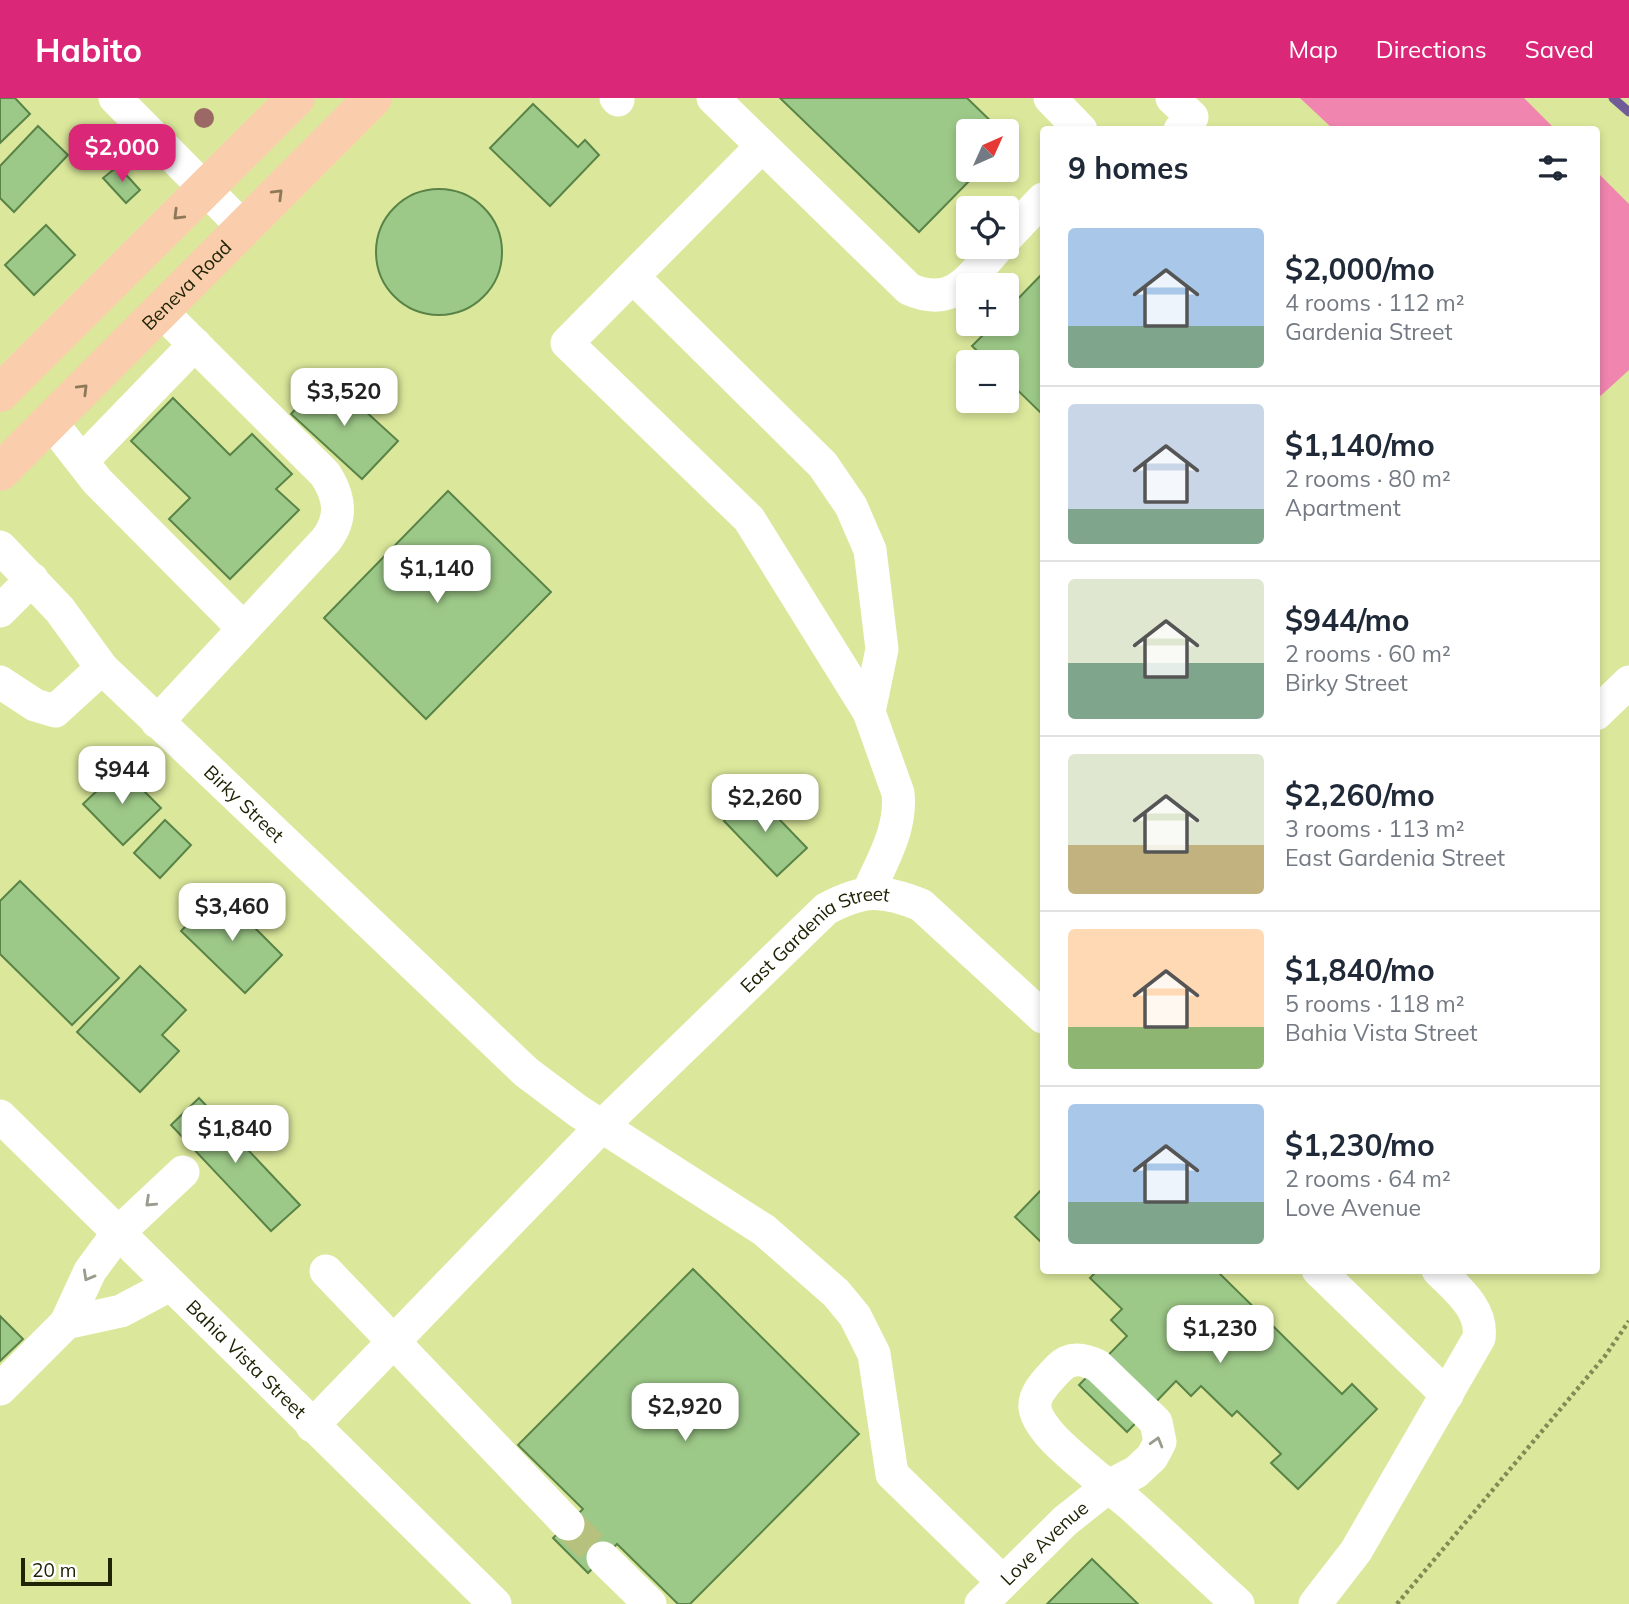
<!DOCTYPE html>
<html lang="en">
<head>
<meta charset="utf-8">
<style>
  :root { --surface:#fff; --page:#f6f6f7; --text:#1f2937; --muted:#747a83; --line:#e0e1e3; --accent:#db2777 }
  body { margin:0; font-family:Mulish,sans-serif; background:var(--page); color:var(--text); height:100vh; display:flex; flex-direction:column; font-size:26px; white-space:nowrap }
  * { box-sizing:border-box; margin:0 }
  p { font-size:23px; color:var(--muted) }
  .icon { flex:none; width:38px; height:38px; fill:none; stroke:currentColor; stroke-width:2; stroke-linecap:round; stroke-linejoin:round }
  .map { position:relative; flex:1; overflow:hidden }
  .sheet { position:absolute; left:1040px; top:28px; width:560px; height:1148px; display:flex; flex-direction:column; background:var(--surface); border-radius:7px; box-shadow:0 4px 10px #0003 }
  .sheet>* { flex:none }
  .needle { width:46px; rotate:45deg }
  .buttons { position:absolute; left:956px; top:21px; display:grid; gap:14px }
  .buttons a { display:grid; place-items:center; width:63px; height:63px; border-radius:7px; background:var(--surface); box-shadow:0 4px 10px #0003; font-size:35px }
  .scale { position:absolute; left:21px; bottom:18px; width:91px; box-sizing:border-box; padding-left:7px; border:4px solid #202405; border-top:0; font-size:19px; line-height:24px; white-space:nowrap; color:#202405; -webkit-text-stroke:5px #fff; paint-order:stroke }
  .price { position:absolute; translate:-50% -60px; padding:0 16px; border-radius:14px; background:#fff; color:#222; font-size:23px; line-height:46px; filter:drop-shadow(0 2px 4px #0008) }
  .price::after { content:''; position:absolute; left:50%; top:42px; width:21px; height:16px; margin-left:-10px; background:inherit; clip-path:polygon(0 0,100% 0,50% 100%) }
  .price.active { background:var(--accent); color:#fff }
  ul { padding:0; list-style:none }
  li { display:flex; align-items:center; gap:21px; height:175px; padding:0 28px }
  li+li { border-top:2px solid var(--line) }
  li span { display:grid; place-items:center; flex:none; width:196px; height:140px; border-radius:7px; color:#555 }
  li>.icon { margin-inline-start:auto }
  span .icon { width:84px; height:84px; fill:#fffc; stroke-width:1 }
  li b { font-size:30px }
  h2 { display:flex; justify-content:space-between; align-items:center; height:84px; padding:0 28px; font-size:30px }
  header { display:flex; align-items:center; gap:42px; box-sizing:border-box; height:98px; padding:0 35px; background:var(--accent); color:#fff }
  header strong { font-size:33px }
  nav { display:flex; gap:38px; margin-inline-start:auto; font-size:24px }
  .map>svg:first-child { display:block }
</style>
</head>
<body>
<header>
<strong>Habito</strong>
<nav><a>Map</a><a>Directions</a><a>Saved</a></nav>
</header>
<div class="map">
<svg width="1629" height="1506" viewBox="0 0 1629 1506">
  <rect width="100%" height="100%" fill="#dbe89b"/>
  <g fill="#f085af">
    <path d="M1300 0H1524L1555 31H1333Z"/>
    <path d="M1596 73 1629 106V272L1596 302Z"/>
  </g>
  <g fill="none" stroke-linecap="round" stroke-linejoin="round">
    <path stroke="#705d97" stroke-width="9" d="M1613 0 1629 14"/>
  </g>
  <g fill="#9dc988" stroke="#5a8447" stroke-width="2">
    <path d="M0 0H15L30 16 0 45Z"/>
    <path d="M780 0H967L1001 33H968V72H980L919 134Z"/>
    <path d="M533 6 578 49 585 42 599 57 550 108 490 50Z"/>
    <path d="M38 28 68 57 14 114 0 100V68Z"/>
    <path d="M118 68 140 92 126 105 103 80Z"/>
    <circle cx="439" cy="154" r="63"/>
    <path d="M46 127 75 157 34 197 5 167Z"/>
    <path d="M1043 175V317L1006 281V264H989L972 248 994 226H1006V213Z"/>
    <path d="M327 278 398 343 362 381 291 316Z"/>
    <path d="M173 300 230 357 252 336 292 376 276 391 299 412 230 481 169 421 190 400 131 343Z"/>
    <path d="M448 393 551 494 426 621 324 520Z"/>
    <path d="M121 670 161 710 123 747 83 706Z"/>
    <path d="M753 694 807 750 777 778 724 723Z"/>
    <path d="M165 722 191 747 160 780 134 755Z"/>
    <path d="M20 783 119 880 72 927 0 856V803Z"/>
    <path d="M219 794 282 857 245 895 181 833Z"/>
    <path d="M140 868 186 912 162 937 179 953 140 994 77 934Z"/>
    <path d="M199 1000 300 1107 271 1133 171 1027Z"/>
    <path d="M1043 1090V1145H1042L1015 1119Z"/>
    <path d="M693 1171 859 1336 690 1506H678L617 1446 588 1475 553 1440 583 1411 518 1347Z"/>
    <path d="M1092 1172H1216L1342 1296 1352 1286 1377 1311 1298 1391 1271 1365 1281 1356 1237 1313 1232 1318 1201 1288 1191 1298 1176 1283 1127 1334 1079 1287 1127 1238 1111 1222 1122 1211 1090 1180 1095 1175Z"/>
    <path d="M0 1218 23 1241 0 1263Z"/>
    <path d="M1092 1461 1138 1506H1047Z"/>
  </g>
  <g fill="none" stroke-linecap="round" stroke-linejoin="round">
    <path stroke="#b6c17d" stroke-width="33" stroke-dasharray="33 17" stroke-linecap="butt" d="M568 1426 603 1460"/>
    <path stroke="#838b54" stroke-width="4.5" stroke-dasharray="3.5 3.5" stroke-linecap="butt" d="M1397 1506 1605 1258 1629 1223"/>
    <g stroke="#fff" stroke-width="33">
      <path d="M115 0 244 130"/>
      <path d="M616 0 618 2"/>
      <path d="M713 0 909 191C954 211 970 179 998 149"/>
      <path d="M1050 0 1081 32"/>
      <path d="M1172 0 1192 19 1180 32"/>
      <path d="M761 49 567 245 749 421 869 614 898 695C902 731 882 763 868 795"/>
      <path d="M1006 140 1043 101"/>
      <path d="M633 179 823 367 851 408 870 452 882 551 869 614"/>
      <path d="M51 324 97 383 243 530"/>
      <path d="M82 363 195 246"/>
      <path id="s1" d="M0 449 60 512 102 570 526 974 578 1013 764 1132 836 1195 855 1218 874 1256 892 1376 1003 1484"/>
      <path d="M0 513 32 481"/>
      <path d="M0 584 35 607 55 613 102 570"/>
      <path d="M1596 616 1629 584"/>
      <path d="M157 624 326 442C343 420 340 399 325 376L161 213"/>
      <path id="s2" d="M0 1018 495 1506"/>
      <path d="M1318 1172 1447 1297"/>
      <path d="M326 1173 568 1426"/>
      <path d="M66 1225 121 1213 170 1187"/>
      <path d="M0 1291 66 1225 90 1173 118 1135 183 1074"/>
      <path id="s3" d="M312 1328 601 1029 826 811C863 791 882 791 921 807L1043 919"/>
      <path d="M603 1460 650 1506"/>
      <path id="s4" d="M981 1506 1065 1423 1109 1388 1136 1374 1152 1359 1160 1344 1156 1324 1098 1268C1084 1261 1071 1258 1059 1270 1050 1280 1033 1295 1035 1310 1036 1320 1048 1335 1055 1342 1079 1366 1106 1386 1132 1408 1168 1440 1202 1474 1238 1506"/>
      <path d="M1315 1506 1356 1453 1479 1240C1483 1211 1457 1191 1438 1172"/>
    </g>
    <g stroke="#facdad" stroke-width="38">
      <path d="M0 295 296 0"/>
      <path id="s5" d="M0 374 373 0"/>
    </g>
  </g>
  <circle fill="#9c6865" cx="204" cy="20" r="10"/>
  <defs><path id="oneway-chevron" d="M-2-3.5L2.5 0L-2 3.5" fill="none" stroke-width="1.6" stroke-linecap="round" stroke-linejoin="round" transform="scale(1.75)"/></defs>
  <g stroke="#8d7859">
    <use href="#oneway-chevron" transform="translate(278 96) rotate(-45)"/>
    <use href="#oneway-chevron" transform="translate(178 117) rotate(135)"/>
    <use href="#oneway-chevron" transform="translate(83 291) rotate(-45)"/>
  </g>
  <g stroke="#9b9c8e">
    <use href="#oneway-chevron" transform="translate(150 1104) rotate(137)"/>
    <use href="#oneway-chevron" transform="translate(88 1178) rotate(119)"/>
    <use href="#oneway-chevron" transform="translate(1157 1344) rotate(-74)"/>
  </g>
  <g text-anchor="middle" dominant-baseline="central" stroke-width="5" stroke-linejoin="round" paint-order="stroke">
    <g font-size="19" fill="#202405" stroke="#fff">
      <text stroke="none"><textPath href="#s5" startOffset="264">Beneva Road</textPath></text>
      <text stroke="none"><textPath href="#s1" startOffset="355">Birky Street</textPath></text>
      <text stroke="none"><textPath href="#s3" startOffset="705">East Gardenia Street</textPath></text>
      <text stroke="none"><textPath href="#s2" startOffset="346">Bahia Vista Street</textPath></text>
      <text stroke="none"><textPath href="#s4" startOffset="88">Love Avenue</textPath></text>
    </g>
  </g>
</svg>
<div class="buttons">
<a><svg class="needle" viewBox="-14 -14 28 28"><path d="M0-13l5 13h-10z" fill="#e53935"/><path d="M0 13l5-13h-10z" fill="#747a83"/></svg></a>
<a><svg class="icon" aria-label="locate" viewBox="0 0 24 24"><circle cx="12" cy="12" r="6"/><path d="M12 2v4M12 18v4M2 12h4M18 12h4"/></svg></a>
<a>+</a>
<a>−</a>
</div>
<div class="scale">20 m</div>
<b class="price active" style="left:122px;top:86px">$2,000</b>
<b class="price" style="left:344px;top:330px">$3,520</b>
<b class="price" style="left:437px;top:507px">$1,140</b>
<b class="price" style="left:122px;top:708px">$944</b>
<b class="price" style="left:765px;top:736px">$2,260</b>
<b class="price" style="left:232px;top:845px">$3,460</b>
<b class="price" style="left:235px;top:1067px">$1,840</b>
<b class="price" style="left:1220px;top:1267px">$1,230</b>
<b class="price" style="left:685px;top:1345px">$2,920</b>
<section class="sheet">
<h2>9 homes<svg class="icon" aria-label="filters" viewBox="0 0 24 24"><path d="M4 7h16M4 17h16"/><circle cx="9" cy="7" r="2"/><circle cx="15" cy="17" r="2"/></svg></h2>
<ul>
<li><span style="background:linear-gradient(#a9c7e8 70%,#7fa58c 0)"><svg class="icon" aria-label="home" viewBox="0 0 24 24"><path d="M3 11l9-7 9 7M6 9v11h12V9"/></svg></span><div><b>$2,000/mo</b><p>4 rooms · 112 m²</p><p>Gardenia Street</p></div></li>
<li><span style="background:linear-gradient(#c9d6e8 75%,#7fa58c 0)"><svg class="icon" aria-label="home" viewBox="0 0 24 24"><path d="M3 11l9-7 9 7M6 9v11h12V9"/></svg></span><div><b>$1,140/mo</b><p>2 rooms · 80 m²</p><p>Apartment</p></div></li>
<li><span style="background:linear-gradient(#dfe7d0 60%,#7fa58c 0)"><svg class="icon" aria-label="home" viewBox="0 0 24 24"><path d="M3 11l9-7 9 7M6 9v11h12V9"/></svg></span><div><b>$944/mo</b><p>2 rooms · 60 m²</p><p>Birky Street</p></div></li>
<li><span style="background:linear-gradient(#dfe7d0 65%,#c2b280 0)"><svg class="icon" aria-label="home" viewBox="0 0 24 24"><path d="M3 11l9-7 9 7M6 9v11h12V9"/></svg></span><div><b>$2,260/mo</b><p>3 rooms · 113 m²</p><p>East Gardenia Street</p></div></li>
<li><span style="background:linear-gradient(#ffd9b3 70%,#8fb573 0)"><svg class="icon" aria-label="home" viewBox="0 0 24 24"><path d="M3 11l9-7 9 7M6 9v11h12V9"/></svg></span><div><b>$1,840/mo</b><p>5 rooms · 118 m²</p><p>Bahia Vista Street</p></div></li>
<li><span style="background:linear-gradient(#a9c7e8 70%,#7fa58c 0)"><svg class="icon" aria-label="home" viewBox="0 0 24 24"><path d="M3 11l9-7 9 7M6 9v11h12V9"/></svg></span><div><b>$1,230/mo</b><p>2 rooms · 64 m²</p><p>Love Avenue</p></div></li>
</ul>
</section>
</div>
</body>
</html>
